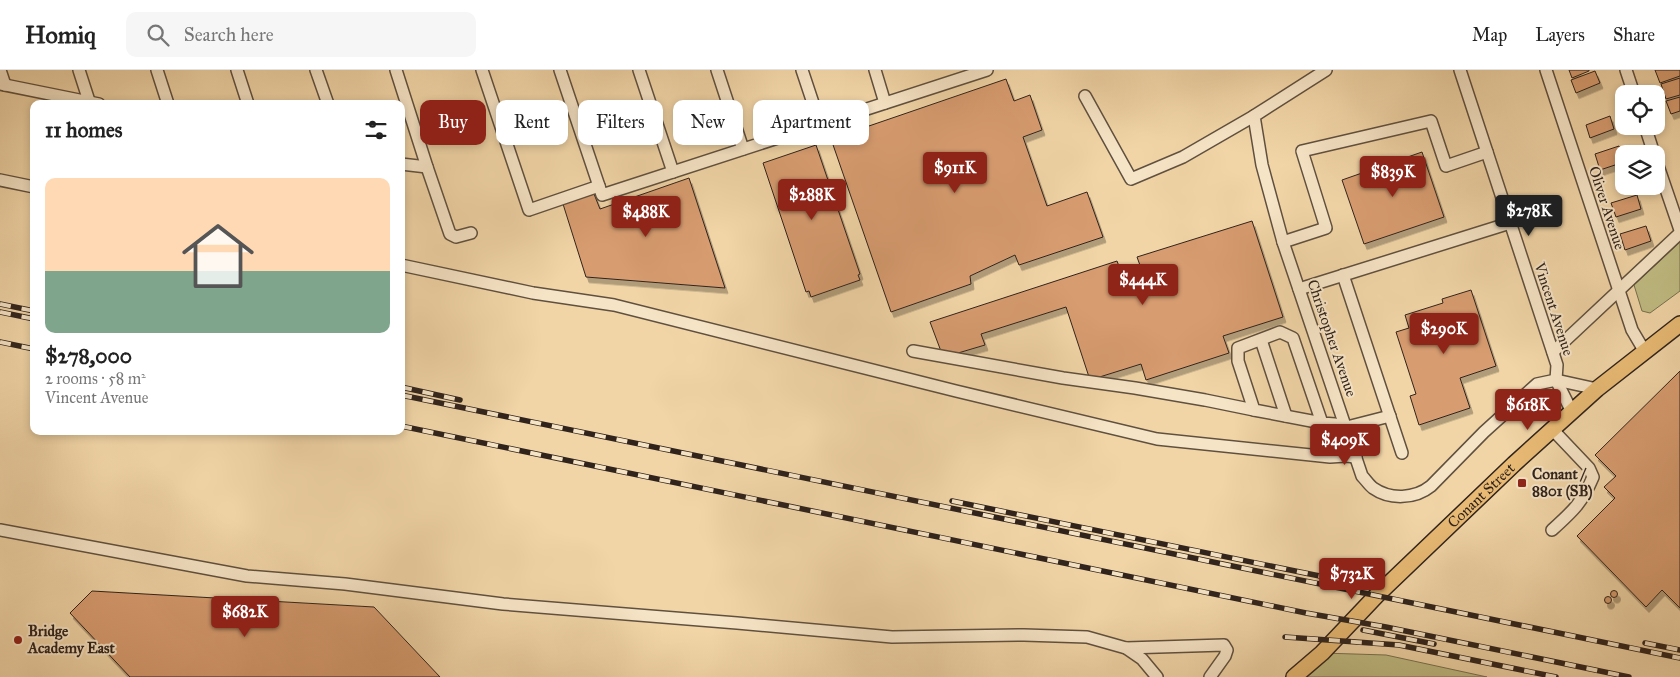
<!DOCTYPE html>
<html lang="en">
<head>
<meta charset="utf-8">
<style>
  :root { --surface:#fff; --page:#f6f6f6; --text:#222; --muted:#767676; --line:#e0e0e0; --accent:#8f2418 }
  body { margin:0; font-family:"IM FELL Great Primer",serif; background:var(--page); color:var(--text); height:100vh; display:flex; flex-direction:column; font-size:19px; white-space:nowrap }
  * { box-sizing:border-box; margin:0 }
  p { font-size:16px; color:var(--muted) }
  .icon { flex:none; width:28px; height:28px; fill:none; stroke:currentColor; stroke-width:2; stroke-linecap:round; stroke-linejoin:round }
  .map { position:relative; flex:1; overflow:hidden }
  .sheet { position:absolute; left:30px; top:30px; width:375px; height:335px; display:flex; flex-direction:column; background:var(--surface); border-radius:10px; box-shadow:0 2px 8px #0003 }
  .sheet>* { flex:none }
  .hud { position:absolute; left:420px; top:30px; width:475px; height:45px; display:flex; gap:10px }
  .tools { position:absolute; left:1615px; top:15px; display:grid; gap:10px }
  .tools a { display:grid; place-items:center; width:50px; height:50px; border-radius:10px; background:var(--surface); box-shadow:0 2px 8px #0003; font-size:25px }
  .price { position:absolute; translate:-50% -42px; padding:0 11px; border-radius:5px; background:var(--accent); color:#fff; font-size:16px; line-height:32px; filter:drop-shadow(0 1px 2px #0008) }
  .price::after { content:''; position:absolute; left:50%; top:30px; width:15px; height:11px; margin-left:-8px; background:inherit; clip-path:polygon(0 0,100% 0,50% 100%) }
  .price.on { background:#222; color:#fff }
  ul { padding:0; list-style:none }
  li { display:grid; align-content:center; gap:10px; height:265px; padding:0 15px }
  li+li { border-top:1px solid var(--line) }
  li span { display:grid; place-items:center; height:155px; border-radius:10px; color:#555 }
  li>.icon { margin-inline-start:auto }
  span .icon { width:90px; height:90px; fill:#fffc; stroke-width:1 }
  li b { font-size:21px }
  h2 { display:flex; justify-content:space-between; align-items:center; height:60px; padding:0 15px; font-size:21px }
  .pill { padding:0 18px; border-radius:10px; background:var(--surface); box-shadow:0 2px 8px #0003; font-size:18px; line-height:45px }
  .pill.on { background:var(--accent); color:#fff }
  header { display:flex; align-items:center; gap:30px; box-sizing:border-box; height:70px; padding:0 25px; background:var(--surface); border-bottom:1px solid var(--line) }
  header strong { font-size:24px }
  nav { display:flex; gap:28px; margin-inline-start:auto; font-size:18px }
  .search { width:350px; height:45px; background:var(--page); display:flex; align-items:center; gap:12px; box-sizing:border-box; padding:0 18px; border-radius:10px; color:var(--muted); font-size:19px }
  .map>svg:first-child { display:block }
</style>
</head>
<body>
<header>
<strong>Homiq</strong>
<div class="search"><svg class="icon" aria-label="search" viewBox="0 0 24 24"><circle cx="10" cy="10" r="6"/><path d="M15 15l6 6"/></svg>Search here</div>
<nav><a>Map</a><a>Layers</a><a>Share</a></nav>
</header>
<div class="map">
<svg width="1680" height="607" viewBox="0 0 1680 607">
  <defs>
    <filter id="shadow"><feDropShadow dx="3" dy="5.5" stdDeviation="0" flood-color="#0004"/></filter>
  </defs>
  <rect width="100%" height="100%" fill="#f1d5a7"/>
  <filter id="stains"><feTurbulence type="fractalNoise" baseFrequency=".004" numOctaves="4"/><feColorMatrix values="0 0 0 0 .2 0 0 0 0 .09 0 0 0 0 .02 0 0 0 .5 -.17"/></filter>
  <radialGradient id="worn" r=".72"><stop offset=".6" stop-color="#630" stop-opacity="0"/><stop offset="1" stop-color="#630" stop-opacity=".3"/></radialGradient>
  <g fill="#c0bc83" stroke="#787050">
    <path d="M1680 172V221L1650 243 1642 241 1634 215Z"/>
    <path d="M1322 583 1386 585 1487 607H1294Z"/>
  </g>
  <g fill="#d79c70" stroke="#30231c" filter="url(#shadow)">
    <path d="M1569 0H1589V1L1572 8Z"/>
    <path d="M1655 0H1680V6L1660 13Z"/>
    <path d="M1595 1 1600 13 1576 23 1571 10Z"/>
    <path d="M1680 8V25L1666 29 1661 14Z"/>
    <path d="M1006 9 1014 31 1030 25 1042 60 1023 67 1047 136 1087 122 1103 167 1019 195 1015 185 970 206 971 214 891 242 831 69Z"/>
    <path d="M1680 27V41L1671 44 1666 31Z"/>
    <path d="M1610 46 1614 59 1590 68 1586 55Z"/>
    <path d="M816 75 860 204 858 205 860 210 811 227 809 221 806 222 763 93Z"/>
    <path d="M1619 76 1624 92 1600 100 1595 84Z"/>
    <path d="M1422 82 1444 147 1364 174 1342 110Z"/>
    <path d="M689 108 725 218 586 207 563 134 594 124 600 139Z"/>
    <path d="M1637 125 1641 139 1616 147 1611 133Z"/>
    <path d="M1252 151 1283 247 1223 266 1229 283 1146 310 1141 294 1090 310 1066 237 981 264 985 275 948 286 942 284 930 252 1117 191 1122 204 1141 198 1137 187Z"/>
    <path d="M1646 156 1651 171 1625 180 1620 164Z"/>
    <path d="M1471 220 1496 296 1460 308 1470 338 1419 355 1410 326 1416 324 1396 262 1409 258 1405 245 1443 233 1442 229Z"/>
    <path d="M1680 301V538L1662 520 1646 537 1577 466 1615 428 1604 417 1616 406 1595 385Z"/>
    <circle cx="1614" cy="524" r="3.5"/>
    <path d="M92 521 374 537 440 607H130L70 543Z"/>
    <circle cx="1608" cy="530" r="3.5"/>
  </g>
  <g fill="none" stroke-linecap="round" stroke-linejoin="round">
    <defs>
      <g id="minor">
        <path d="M0 0 5 15"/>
        <path d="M79 0 89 31"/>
        <path d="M157 0 168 34"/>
        <path d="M237 0 248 34"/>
        <path d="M316 0 328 34"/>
        <path d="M396 0 427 97 450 164 456 167 471 163"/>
        <path d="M482 0 529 140 599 116"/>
        <path d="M560 0 602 125 987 0"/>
        <path d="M639 0 673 102"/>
        <path d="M717 0 743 79"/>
        <path d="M802 0 820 54"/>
        <path d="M875 0 885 33"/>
        <path d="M1326 0 1254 46 1262 95 1283 172 1362 406C1366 410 1369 415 1373 418 1390 430 1415 429 1431 416L1484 362 1537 314 1556 310 1597 319"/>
        <path d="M1460 0 1557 295 1556 310 1572 342"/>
        <path d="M1546 0 1632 260 1645 282"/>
        <path d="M1626 0 1634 24"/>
        <path d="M0 14 99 34"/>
        <path d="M1085 26 1131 109 1183 87 1254 46"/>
        <path d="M1645 56 1654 84"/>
        <path d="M1656 90 1680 160"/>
        <path d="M401 94 427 97"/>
        <path d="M0 110 34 117"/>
        <path d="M1283 172 1326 158 1302 81 1431 51 1446 96 1487 82"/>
        <path d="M401 195 533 223 614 235 956 321 1157 369 1330 387 1346 386 1356 387"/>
        <path d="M1343 205 1402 383"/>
        <path d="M1299 219 1510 153"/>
        <path d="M1261 270 1286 346"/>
        <path d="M913 281 1063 308 1135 318 1205 330 1254 340"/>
        <path d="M1553 282 1680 163"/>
        <path d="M1322 353 1293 268 1280 262 1238 278V291L1254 340 1322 353 1335 354 1347 357 1390 346"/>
        <path d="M0 460 247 506 345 514 503 534 737 553 892 567 1024 565 1087 567 1126 578 1142 589 1157 607"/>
        <path d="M1552 460C1573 441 1582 433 1593 407L1589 398 1552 359"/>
        <path d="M1126 578 1224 575 1227 580 1225 586 1210 607"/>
      </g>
      <g id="major">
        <path id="s1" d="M1294 607 1322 583 1376 526 1514 394 1597 319 1680 254"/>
      </g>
    </defs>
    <use href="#minor" stroke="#60503f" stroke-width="14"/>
    <use href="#major" stroke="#30231c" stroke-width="18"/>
    <use href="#minor" stroke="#f6e4c6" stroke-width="11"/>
    <use href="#major" stroke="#e8ba74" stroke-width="15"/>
    <defs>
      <g id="rail">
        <path d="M0 234 34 241"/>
        <path d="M0 242 34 249"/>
        <path d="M0 272 34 279"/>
        <path d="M401 317 460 330"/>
        <path d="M401 325 1680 588"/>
        <path d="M401 356 1306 543 1386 557 1629 607"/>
        <path d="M952 431 1354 513"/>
        <path d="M1363 560 1434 574"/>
        <path d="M1285 567 1399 575 1556 607"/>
        <path d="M1645 573 1680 580"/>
      </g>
    </defs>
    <use href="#rail" stroke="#30231c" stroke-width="5.5"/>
    <use href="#rail" stroke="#f6e4c6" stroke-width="4" stroke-dasharray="11" stroke-linecap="butt"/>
  </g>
  <g fill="#8f2418" stroke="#f6e4c6" stroke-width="2">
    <rect x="1517" y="408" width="10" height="10" rx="2.5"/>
    <circle cx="18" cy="570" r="5"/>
  </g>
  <g text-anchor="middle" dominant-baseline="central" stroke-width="4" stroke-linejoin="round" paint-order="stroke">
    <g font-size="15" fill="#30231c" stroke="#f6e4c6">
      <text transform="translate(1607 138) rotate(72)">Oliver Avenue</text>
      <text transform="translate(1554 239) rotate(72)">Vincent Avenue</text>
      <text transform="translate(1332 268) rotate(71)">Christopher Avenue</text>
      <text stroke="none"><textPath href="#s1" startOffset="261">Conant Street</textPath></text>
    </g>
    <g font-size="15" font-weight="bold" fill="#30231c" stroke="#f6e4c6" text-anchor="start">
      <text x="1532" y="404">Conant /<tspan x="1532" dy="17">8801 (SB)</tspan></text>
      <text x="28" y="561">Bridge<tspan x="28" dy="17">Academy East</tspan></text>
    </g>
  </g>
  <rect width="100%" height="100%" filter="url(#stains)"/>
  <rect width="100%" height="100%" fill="url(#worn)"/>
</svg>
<div class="tools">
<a><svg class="icon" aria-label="locate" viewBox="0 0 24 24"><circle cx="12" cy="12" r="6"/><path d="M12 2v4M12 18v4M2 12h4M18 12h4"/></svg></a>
<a><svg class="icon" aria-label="layers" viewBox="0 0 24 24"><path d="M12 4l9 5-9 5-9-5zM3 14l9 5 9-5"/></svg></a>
</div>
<b class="price" style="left:955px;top:124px">$911K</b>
<b class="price" style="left:1393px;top:128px">$839K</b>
<b class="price" style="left:812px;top:151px">$288K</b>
<b class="price on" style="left:1529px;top:167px">$278K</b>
<b class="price" style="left:646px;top:168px">$488K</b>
<b class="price" style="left:1143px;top:236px">$444K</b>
<b class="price" style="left:1444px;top:285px">$290K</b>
<b class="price" style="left:1528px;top:361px">$618K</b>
<b class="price" style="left:1345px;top:396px">$409K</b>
<b class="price" style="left:1352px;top:530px">$732K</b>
<b class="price" style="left:245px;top:568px">$682K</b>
<div class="hud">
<a class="pill on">Buy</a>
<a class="pill">Rent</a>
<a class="pill">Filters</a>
<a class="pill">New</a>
<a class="pill">Apartment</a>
</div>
<section class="sheet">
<h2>11 homes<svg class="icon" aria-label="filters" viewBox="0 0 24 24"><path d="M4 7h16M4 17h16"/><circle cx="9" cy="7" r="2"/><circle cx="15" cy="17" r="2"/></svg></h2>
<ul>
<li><span style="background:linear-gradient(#ffd9b3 60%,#7fa58c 0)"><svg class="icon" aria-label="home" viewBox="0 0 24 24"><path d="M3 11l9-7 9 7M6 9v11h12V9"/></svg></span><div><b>$278,000</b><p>2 rooms · 58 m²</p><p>Vincent Avenue</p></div></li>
</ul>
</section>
</div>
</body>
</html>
